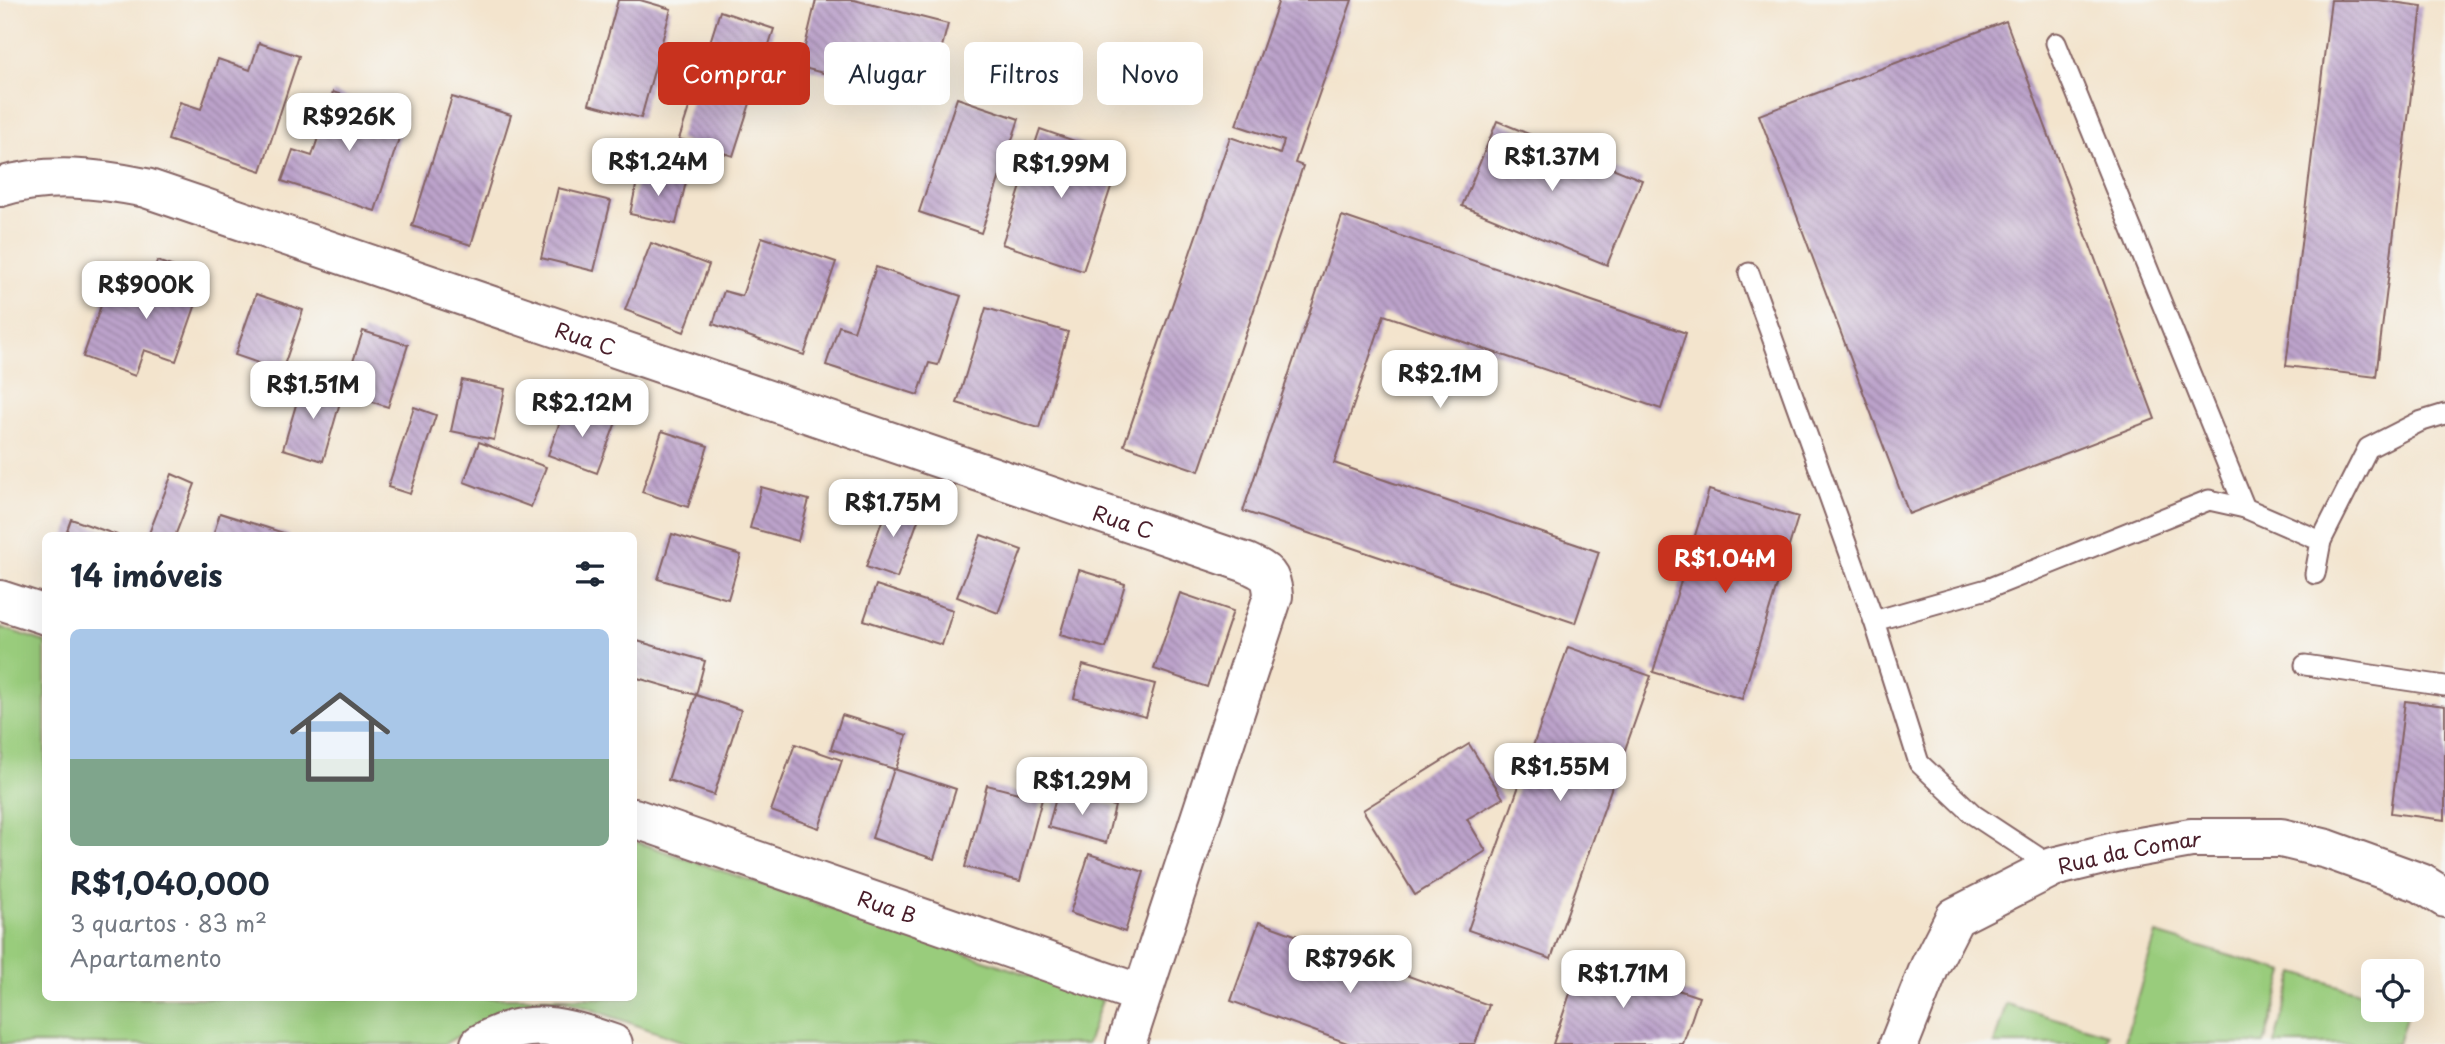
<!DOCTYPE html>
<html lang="pt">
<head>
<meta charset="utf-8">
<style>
  :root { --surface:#fff; --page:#f6f6f7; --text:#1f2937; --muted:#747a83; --line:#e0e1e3; --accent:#c8321e }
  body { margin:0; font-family:"Playpen Sans",sans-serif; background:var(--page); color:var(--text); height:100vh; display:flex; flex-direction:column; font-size:26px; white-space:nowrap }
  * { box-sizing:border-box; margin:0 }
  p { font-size:23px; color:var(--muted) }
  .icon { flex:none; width:38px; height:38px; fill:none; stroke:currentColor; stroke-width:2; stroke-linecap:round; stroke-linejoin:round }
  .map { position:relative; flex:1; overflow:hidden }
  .details { position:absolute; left:42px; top:532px; width:595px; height:469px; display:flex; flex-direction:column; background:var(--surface); border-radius:10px; box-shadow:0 7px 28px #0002 }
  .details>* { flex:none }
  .guide { position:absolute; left:658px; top:42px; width:665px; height:63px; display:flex; gap:14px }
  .buttons { position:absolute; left:2361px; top:959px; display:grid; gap:14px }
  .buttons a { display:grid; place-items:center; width:63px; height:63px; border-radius:10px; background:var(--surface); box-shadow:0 7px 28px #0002; font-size:35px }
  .price { position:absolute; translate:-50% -60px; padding:0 16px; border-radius:14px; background:#fff; color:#222; font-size:23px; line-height:46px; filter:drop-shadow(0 2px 4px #0008) }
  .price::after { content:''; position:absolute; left:50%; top:42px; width:21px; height:16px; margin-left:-10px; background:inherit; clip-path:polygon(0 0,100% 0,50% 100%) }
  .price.current { background:var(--accent); color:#fff }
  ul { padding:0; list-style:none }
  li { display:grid; align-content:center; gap:14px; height:371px; padding:0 28px }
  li+li { border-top:2px solid var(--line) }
  li span { display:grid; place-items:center; height:217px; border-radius:10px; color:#555 }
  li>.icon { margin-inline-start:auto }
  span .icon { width:126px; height:126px; fill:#fffc; stroke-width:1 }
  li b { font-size:30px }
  h2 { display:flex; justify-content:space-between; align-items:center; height:84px; padding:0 28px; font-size:30px }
  .pill { padding:0 24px; border-radius:10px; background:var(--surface); box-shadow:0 7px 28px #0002; font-size:24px; line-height:63px }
  .pill.current { background:var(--accent); color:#fff }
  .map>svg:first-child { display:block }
</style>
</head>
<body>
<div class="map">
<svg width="2445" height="1044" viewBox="0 0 2445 1044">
  <defs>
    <pattern id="building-back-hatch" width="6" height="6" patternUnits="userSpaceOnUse" patternTransform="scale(1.75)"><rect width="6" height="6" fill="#bca3cb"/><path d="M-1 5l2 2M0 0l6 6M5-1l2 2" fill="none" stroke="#9b84a5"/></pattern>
  </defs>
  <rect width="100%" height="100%" fill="#f6f6f2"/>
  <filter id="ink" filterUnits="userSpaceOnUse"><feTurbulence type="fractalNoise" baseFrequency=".0143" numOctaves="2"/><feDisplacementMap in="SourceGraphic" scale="14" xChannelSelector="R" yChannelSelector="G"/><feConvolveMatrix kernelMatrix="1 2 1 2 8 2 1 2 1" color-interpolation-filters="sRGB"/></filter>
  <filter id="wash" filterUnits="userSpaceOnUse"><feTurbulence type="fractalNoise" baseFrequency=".00686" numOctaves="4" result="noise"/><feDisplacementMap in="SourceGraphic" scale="28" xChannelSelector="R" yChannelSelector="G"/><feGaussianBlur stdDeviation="1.57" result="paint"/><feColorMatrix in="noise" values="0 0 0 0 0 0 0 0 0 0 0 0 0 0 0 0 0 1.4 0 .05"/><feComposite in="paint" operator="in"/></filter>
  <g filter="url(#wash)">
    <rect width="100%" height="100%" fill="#f3e4cd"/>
    <g fill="#99cc7c" stroke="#727654" stroke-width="2">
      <path d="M0 627 45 642 46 998H634V841L1102 1000 1087 1044H690L565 1000 510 1007 444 1044H0Z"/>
      <path d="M2156 934 2285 972 2264 1044H2124Z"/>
      <path d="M2295 973 2373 996V1010H2408L2398 1044H2274Z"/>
      <path d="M2006 1004 2108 1034 2105 1044H1994Z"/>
    </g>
    <g id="blocks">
      <g fill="url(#building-back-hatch)">
        <path d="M618 0H640L671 9 641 118 589 104Z"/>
        <path d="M816 0H854L948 24 928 100 800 67Z"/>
        <path d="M1279 0H1352L1295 163 1303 166 1199 471 1124 445 1230 137 1280 154 1284 141 1236 125Z"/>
        <path d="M2331 0H2377L2422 6 2376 377 2286 366Z"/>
        <path d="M720 11 774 29 733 156 679 139Z"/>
        <path d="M2006 21 2155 419 1909 514 1759 115Z"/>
        <path d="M259 43 299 56 261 171 168 140 180 102 201 109 218 59 250 70Z"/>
        <path d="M333 92 406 117 375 211 282 181 293 150 312 156Z"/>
        <path d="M452 97 511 115 471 245 412 226Z"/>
        <path d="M957 98 1019 119 981 233 919 212Z"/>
        <path d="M1497 121 1642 180 1607 265 1462 206Z"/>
        <path d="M1040 129 1121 157 1083 271 1002 244Z"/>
        <path d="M639 172 686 182 676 224 630 214Z"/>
        <path d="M558 188 611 201 594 271 541 258Z"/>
        <path d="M1342 216 1686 333 1661 409 1384 315 1334 463 1599 552 1575 623 1243 511Z"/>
        <path d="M762 237 836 262 804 355 713 324 724 291 742 296Z"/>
        <path d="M651 243 709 265 684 332 625 310Z"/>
        <path d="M157 261 205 278 176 361 144 350 135 376 83 357 105 294 141 306Z"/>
        <path d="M876 267 961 296 938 365 929 363 918 395 826 365 839 326 854 331Z"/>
        <path d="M256 294 303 310 282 371 235 355Z"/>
        <path d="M986 308 1068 332 1039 428 957 403Z"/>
        <path d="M363 331 408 345 388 407 343 392Z"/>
        <path d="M462 380 505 389 494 440 451 431Z"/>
        <path d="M303 381 343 392 323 461 283 449Z"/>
        <path d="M566 405 616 422 597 473 548 455Z"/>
        <path d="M414 407 436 415 410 494 388 487Z"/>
        <path d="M662 431 708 446 688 507 642 492Z"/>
        <path d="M479 442 546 467 531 507 464 482Z"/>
        <path d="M172 474 195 484 175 536H148Z"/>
        <path d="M761 487 809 500 798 541 750 528Z"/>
        <path d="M1709 490 1798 517 1742 699 1653 672Z"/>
        <path d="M889 501 921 512 897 578 866 567Z"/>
        <path d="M220 513 290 535V536H213Z"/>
        <path d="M71 519 117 535V536H65Z"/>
        <path d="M672 534 741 555 728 599 658 579Z"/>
        <path d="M981 535 1022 550 998 613 957 597Z"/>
        <path d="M1079 570 1125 584 1106 648 1060 635Z"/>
        <path d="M876 585 953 610 942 645 864 620Z"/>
        <path d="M1180 593 1233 611 1207 687 1154 669Z"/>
        <path d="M634 640 705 661 696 695 634 677Z"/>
        <path d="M1568 647 1651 676 1551 959 1468 930Z"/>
        <path d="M1083 665 1155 684 1146 717 1074 698Z"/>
        <path d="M696 695 741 710 714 795 668 780Z"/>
        <path d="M2405 701 2445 706V820L2391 813Z"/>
        <path d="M842 715 907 735 896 769H894L956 789 934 859 872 838 894 769 831 749Z"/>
        <path d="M795 744 842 760 819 828 771 811Z"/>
        <path d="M1469 744 1503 798 1467 819 1486 851 1415 895 1363 810Z"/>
        <path d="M987 785 1042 799 1020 881 965 867Z"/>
        <path d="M1058 791 1115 806 1106 843 1048 827Z"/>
        <path d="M1089 854 1144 872 1125 932 1070 913Z"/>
        <path d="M1259 922 1489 1005 1475 1044H1350L1231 1001Z"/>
        <path d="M1582 958 1699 997 1683 1044H1553Z"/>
      </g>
    </g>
  </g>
  <g filter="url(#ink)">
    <use href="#blocks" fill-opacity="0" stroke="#856464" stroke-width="2"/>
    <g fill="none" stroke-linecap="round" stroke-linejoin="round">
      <defs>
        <g id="service">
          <path d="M1749 273 1874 621"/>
          <path d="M2245 508 2321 541 2315 574"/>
          <path d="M2321 541 2368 448 2419 422 2445 414"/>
          <path d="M2305 665 2445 686"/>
          <path d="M2053 867 1974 815 1919 763 1874 621 1987 589 2209 500 2245 508 2056 43"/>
        </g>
        <g id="minor">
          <path id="s1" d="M0 187C48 173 97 178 146 188L1247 563C1266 572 1272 574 1273 596L1126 1044"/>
          <path d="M0 600 46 615"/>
          <path id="s2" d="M634 818 1141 994"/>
          <path d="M480 1044C527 1015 565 1027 613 1044"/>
          <path id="s3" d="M1899 1044 1930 966 1955 917 2053 867 2123 850 2191 838H2281L2327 849 2421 883 2445 898"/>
        </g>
      </defs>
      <use href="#service" stroke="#856464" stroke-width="23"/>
      <use href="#minor" stroke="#856464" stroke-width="42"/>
      <use href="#service" stroke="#fff" stroke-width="19"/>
      <use href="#minor" stroke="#fff" stroke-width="38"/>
    </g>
  </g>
  <g text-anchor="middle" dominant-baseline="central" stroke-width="5" stroke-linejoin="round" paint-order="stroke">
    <g font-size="21" fill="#4a1f2b" stroke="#f6f6f2">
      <text stroke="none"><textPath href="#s1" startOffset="612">Rua C</textPath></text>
      <text stroke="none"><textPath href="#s1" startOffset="1180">Rua C</textPath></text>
      <text stroke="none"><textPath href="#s3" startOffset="327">Rua da Comar</textPath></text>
      <text stroke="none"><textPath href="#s2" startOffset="268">Rua B</textPath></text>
    </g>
  </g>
</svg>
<div class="buttons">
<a><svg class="icon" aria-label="locate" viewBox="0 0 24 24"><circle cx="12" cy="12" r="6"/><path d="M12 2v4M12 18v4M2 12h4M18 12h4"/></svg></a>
</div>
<b class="price" style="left:349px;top:153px">R$926K</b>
<b class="price" style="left:1552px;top:193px">R$1.37M</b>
<b class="price" style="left:658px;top:198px">R$1.24M</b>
<b class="price" style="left:1061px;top:200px">R$1.99M</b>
<b class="price" style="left:146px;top:321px">R$900K</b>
<b class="price" style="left:1440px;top:410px">R$2.1M</b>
<b class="price" style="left:313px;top:421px">R$1.51M</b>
<b class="price" style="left:582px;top:439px">R$2.12M</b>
<b class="price" style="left:893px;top:539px">R$1.75M</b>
<b class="price current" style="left:1725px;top:595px">R$1.04M</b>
<b class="price" style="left:1560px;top:803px">R$1.55M</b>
<b class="price" style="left:1082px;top:817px">R$1.29M</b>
<b class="price" style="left:1350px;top:995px">R$796K</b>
<b class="price" style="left:1623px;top:1010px">R$1.71M</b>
<div class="guide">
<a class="pill current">Comprar</a>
<a class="pill">Alugar</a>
<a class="pill">Filtros</a>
<a class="pill">Novo</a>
</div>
<section class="details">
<h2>14 imóveis<svg class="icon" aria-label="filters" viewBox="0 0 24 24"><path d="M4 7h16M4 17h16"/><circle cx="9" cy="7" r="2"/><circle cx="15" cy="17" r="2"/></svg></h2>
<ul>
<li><span style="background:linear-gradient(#a9c7e8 60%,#7fa58c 0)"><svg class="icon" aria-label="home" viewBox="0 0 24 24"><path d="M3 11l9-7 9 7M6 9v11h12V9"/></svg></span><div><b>R$1,040,000</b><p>3 quartos · 83 m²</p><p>Apartamento</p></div></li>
</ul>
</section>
</div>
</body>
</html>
